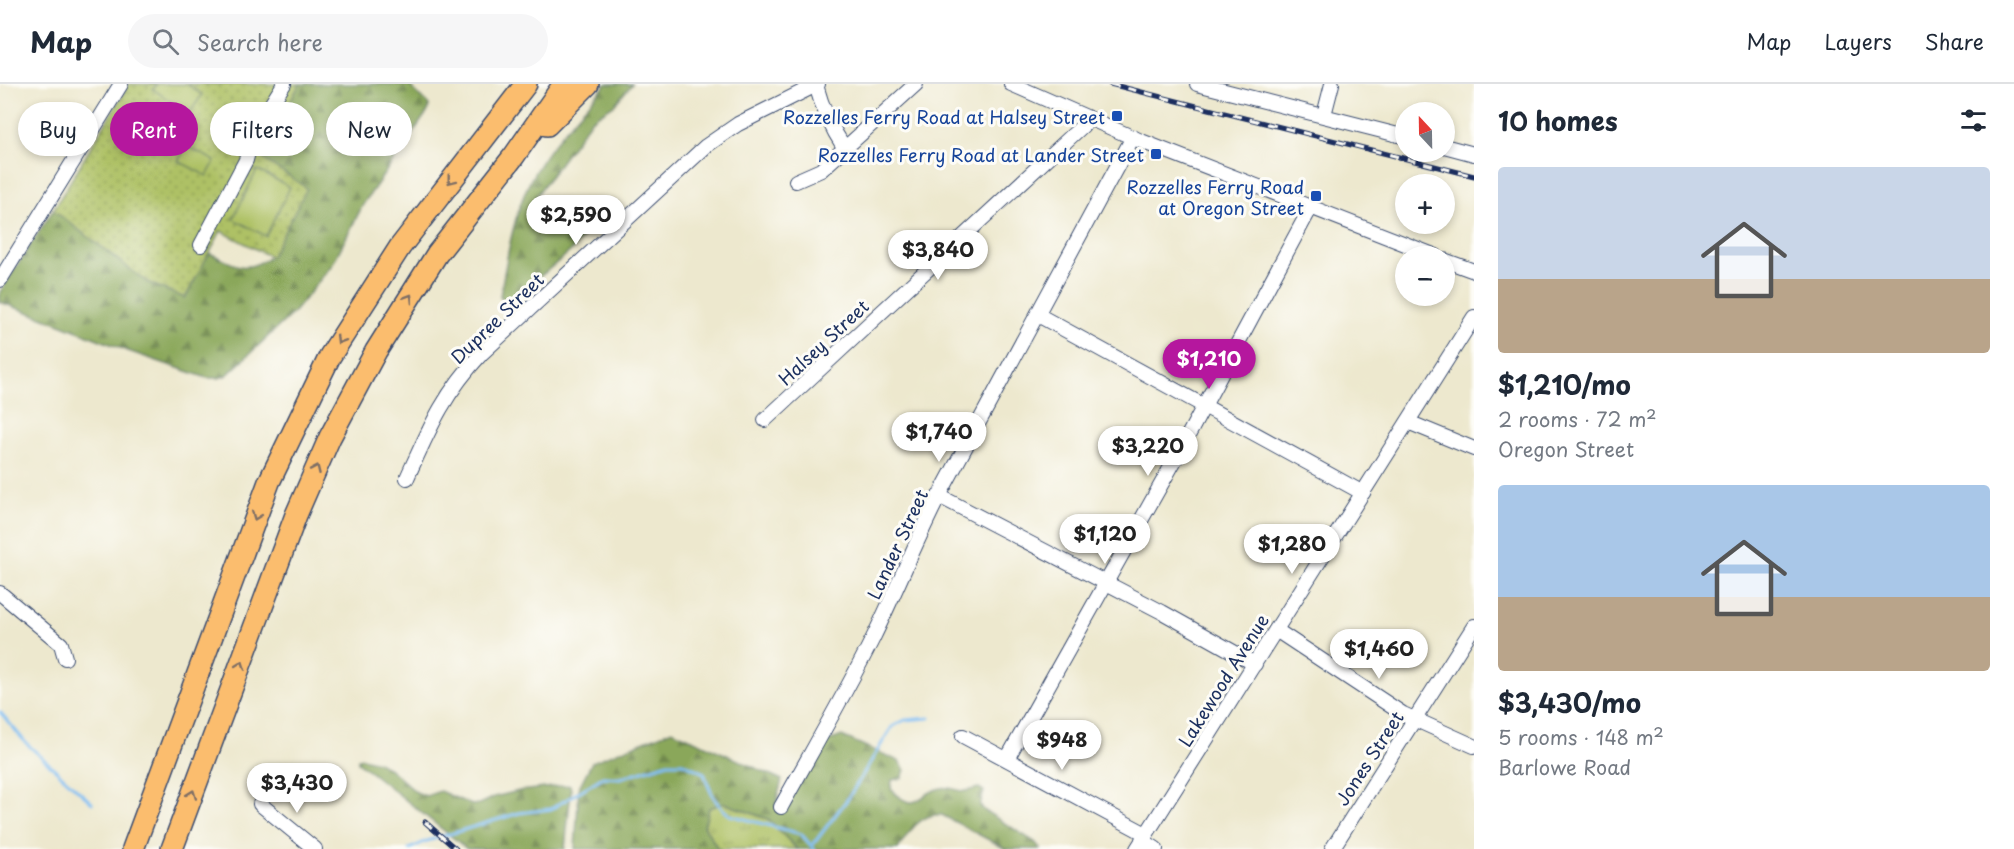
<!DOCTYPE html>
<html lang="en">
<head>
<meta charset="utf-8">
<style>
  :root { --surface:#fff; --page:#f6f6f7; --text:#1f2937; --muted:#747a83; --line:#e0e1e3; --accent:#b5179e }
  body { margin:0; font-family:"Playpen Sans",sans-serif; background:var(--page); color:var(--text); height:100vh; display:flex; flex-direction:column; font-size:22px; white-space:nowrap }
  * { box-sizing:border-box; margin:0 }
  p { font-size:20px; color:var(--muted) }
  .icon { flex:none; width:33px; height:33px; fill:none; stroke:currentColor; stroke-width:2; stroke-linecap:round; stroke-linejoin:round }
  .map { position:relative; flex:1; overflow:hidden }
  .drawer { display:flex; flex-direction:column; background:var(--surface); width:540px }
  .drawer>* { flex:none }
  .guide { position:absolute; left:18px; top:18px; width:570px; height:54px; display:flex; gap:12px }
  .needle { width:39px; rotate:338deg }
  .buttons { position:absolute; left:1395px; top:18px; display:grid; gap:12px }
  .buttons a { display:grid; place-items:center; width:60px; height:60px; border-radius:50%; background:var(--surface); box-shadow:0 3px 9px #0003; font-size:30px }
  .price { position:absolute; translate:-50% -51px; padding:0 14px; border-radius:21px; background:#fff; color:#222; font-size:20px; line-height:39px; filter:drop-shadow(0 2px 3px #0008) }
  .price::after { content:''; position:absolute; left:50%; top:36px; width:18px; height:14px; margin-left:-9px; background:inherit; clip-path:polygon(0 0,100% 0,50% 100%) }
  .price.current { background:var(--accent); color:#fff }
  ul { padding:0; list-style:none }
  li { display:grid; align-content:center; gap:12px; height:318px; padding:0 24px }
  li span { display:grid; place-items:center; height:186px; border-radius:6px; color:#555 }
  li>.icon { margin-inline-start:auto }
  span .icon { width:108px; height:108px; fill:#fffc; stroke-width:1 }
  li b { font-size:26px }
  h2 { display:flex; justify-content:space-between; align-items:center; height:72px; padding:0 24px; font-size:26px }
  .pill { padding:0 21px; border-radius:27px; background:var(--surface); box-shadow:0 3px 9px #0003; font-size:21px; line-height:54px }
  .pill.current { background:var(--accent); color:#fff }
  header { display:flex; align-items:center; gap:36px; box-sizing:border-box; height:84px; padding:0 30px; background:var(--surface); border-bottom:2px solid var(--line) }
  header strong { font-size:28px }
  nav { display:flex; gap:33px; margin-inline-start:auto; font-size:21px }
  .search { width:420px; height:54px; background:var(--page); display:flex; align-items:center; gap:15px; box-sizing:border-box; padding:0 21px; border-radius:33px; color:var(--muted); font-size:22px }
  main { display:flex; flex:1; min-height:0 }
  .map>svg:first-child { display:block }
</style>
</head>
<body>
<header>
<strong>Map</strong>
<div class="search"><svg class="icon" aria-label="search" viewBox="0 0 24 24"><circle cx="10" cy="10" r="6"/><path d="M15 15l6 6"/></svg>Search here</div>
<nav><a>Map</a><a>Layers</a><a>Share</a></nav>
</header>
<main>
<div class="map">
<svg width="1474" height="765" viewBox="0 0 1474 765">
  <defs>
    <pattern id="grass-tufts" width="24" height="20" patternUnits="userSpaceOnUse" patternTransform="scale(1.5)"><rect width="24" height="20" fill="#aec165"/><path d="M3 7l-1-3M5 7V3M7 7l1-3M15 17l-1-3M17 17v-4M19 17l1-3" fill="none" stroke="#8d9d56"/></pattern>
    <pattern id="forest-firs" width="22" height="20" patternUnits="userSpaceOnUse" patternTransform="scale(1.5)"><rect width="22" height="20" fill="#8aa75a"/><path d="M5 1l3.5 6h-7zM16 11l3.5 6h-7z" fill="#70884e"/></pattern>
    <pattern id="park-dots" width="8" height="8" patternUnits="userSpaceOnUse" patternTransform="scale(1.5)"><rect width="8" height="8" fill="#aec165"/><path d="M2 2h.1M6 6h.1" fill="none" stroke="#8d9d56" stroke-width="1.8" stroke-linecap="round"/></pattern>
  </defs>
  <rect width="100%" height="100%" fill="#fdfcf7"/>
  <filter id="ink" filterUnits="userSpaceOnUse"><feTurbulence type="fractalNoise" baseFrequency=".0167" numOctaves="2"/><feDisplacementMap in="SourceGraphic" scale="12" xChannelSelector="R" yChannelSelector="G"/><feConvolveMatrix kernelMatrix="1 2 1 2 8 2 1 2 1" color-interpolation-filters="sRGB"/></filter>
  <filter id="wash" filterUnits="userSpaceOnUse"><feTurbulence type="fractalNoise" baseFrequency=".008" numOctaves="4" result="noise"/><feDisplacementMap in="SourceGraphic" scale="24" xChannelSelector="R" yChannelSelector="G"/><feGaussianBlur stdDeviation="1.35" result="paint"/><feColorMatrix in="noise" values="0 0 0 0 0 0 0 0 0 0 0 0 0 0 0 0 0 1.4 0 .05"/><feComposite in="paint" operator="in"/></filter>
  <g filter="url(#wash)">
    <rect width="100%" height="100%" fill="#ede8ce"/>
    <path fill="url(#grass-tufts)" stroke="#647862" stroke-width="1.5" d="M724 719 768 735 797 765H718L704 742 709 724Z"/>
    <g fill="url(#forest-firs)" stroke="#526b5c" stroke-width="1.5">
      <path d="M300 0H408L429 21 428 27 364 119 332 181 294 228 227 291 219 294H207L128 267 55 238 0 218V208L53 126 147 198 185 214 209 169C237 181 243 191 271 172L263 75 279 36Z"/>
      <path d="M606 0H632L614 21 592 35 535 113 583 153 572 166 512 216 505 217 500 212C507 174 513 131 531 95 549 60 580 30 606 0Z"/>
      <path d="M672 646 782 696 775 722 823 659 842 652 899 677 905 686 902 694 892 696 891 705C917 733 919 708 941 704 948 702 957 707 964 707 969 707 974 705 979 704L984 707 980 722 985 727 1035 758 1041 765H1006L942 731C921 728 908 749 898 765H797L768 735 724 719 709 724 704 742 718 765H575L579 703 592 678Z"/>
      <path d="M362 674 378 678 390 685 416 708 426 712 440 707 472 721 479 720 494 713 519 707 570 701 571 706 565 765H467L358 678V675Z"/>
    </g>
    <path fill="url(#park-dots)" stroke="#647862" stroke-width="1.5" d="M129 0H300L279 36 263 75 307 104 271 173 221 147 185 214 147 198 53 126Z"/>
    <g fill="#aec165" stroke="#647862" stroke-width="1.5">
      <path d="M157 0H187L202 11 189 30 153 5Z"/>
      <path d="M187 62 215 77 207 92 178 77Z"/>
      <path d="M257 86 290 103 266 152 233 135Z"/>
    </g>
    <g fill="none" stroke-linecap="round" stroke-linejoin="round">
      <g stroke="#7fbef3" stroke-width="3">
        <path d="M0 628 26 659 92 719"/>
        <path d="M812 762 849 713 892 643 905 636 930 634"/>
        <path d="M409 765 427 757 519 729 551 725 603 693 620 694 668 679H683L704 689C709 705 715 721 730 731L801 750 814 765"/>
      </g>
    </g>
  </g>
  <g filter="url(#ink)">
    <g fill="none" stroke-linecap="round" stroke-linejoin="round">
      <defs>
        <g id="minor">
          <path d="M1011 0 1141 57 1436 172"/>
          <path d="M1197 0 1406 53"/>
          <path d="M816 1C822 24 832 45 845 65"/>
          <path d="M1324 31 1332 0"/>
          <path d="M1444 62 1474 70"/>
          <path d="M796 97 821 86 916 0"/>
          <path d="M201 161 246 76 253 49 284 0"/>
          <path d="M1444 176 1474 187"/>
          <path d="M0 196 121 0"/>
          <path d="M1038 231 1363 409"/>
          <path d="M765 336 1090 35"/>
          <path d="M1408 338 1474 365"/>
          <path d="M407 394C430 343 443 311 482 269L706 62 738 40 818 0"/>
          <path d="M939 412 1162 528 1255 580"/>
          <path d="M0 509 61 560 65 574"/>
          <path d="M1276 546 1403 630 1474 662"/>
          <path d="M963 652 1146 750"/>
          <path d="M1007 675 1176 374 1311 123"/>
          <path d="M260 720 315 765"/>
          <path d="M781 723C812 667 844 612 873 554 896 507 915 459 939 412L1133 53"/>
          <path d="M1142 756 1156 765"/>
          <path d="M1137 765 1474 233"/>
          <path d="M1332 765 1474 542"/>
        </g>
        <g id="highway">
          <path d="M547 41 588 0"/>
          <path d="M133 765 269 398 330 272 400 163 526 0"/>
          <path d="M172 765 296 431 330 353 376 267 437 170 514 72 564 0"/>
        </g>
      </defs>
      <use href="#minor" stroke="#3a4b6f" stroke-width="16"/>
      <use href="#highway" stroke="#3a4b6f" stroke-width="24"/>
      <use href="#minor" stroke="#fff" stroke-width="14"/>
      <use href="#highway" stroke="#fbbd6e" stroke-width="21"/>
      <defs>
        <g id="rail">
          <path d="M1110 0 1474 92"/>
          <path d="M425 738 456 765"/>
        </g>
      </defs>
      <use href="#rail" stroke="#1b2f5e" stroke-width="5"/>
      <use href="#rail" stroke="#fdfcf7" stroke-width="3" stroke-dasharray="9" stroke-linecap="butt"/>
    </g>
    <defs><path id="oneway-chevron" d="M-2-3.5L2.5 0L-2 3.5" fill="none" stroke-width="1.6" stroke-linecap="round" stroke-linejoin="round" transform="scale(1.5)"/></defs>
    <g stroke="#806f65">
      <use href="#oneway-chevron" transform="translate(451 96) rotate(128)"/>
      <use href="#oneway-chevron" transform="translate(409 214) rotate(-58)"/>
      <use href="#oneway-chevron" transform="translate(340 256) rotate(121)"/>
      <use href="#oneway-chevron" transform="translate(316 385) rotate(-66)"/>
      <use href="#oneway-chevron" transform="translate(256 432) rotate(111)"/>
      <use href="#oneway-chevron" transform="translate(241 581) rotate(-70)"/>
      <use href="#oneway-chevron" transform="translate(192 710) rotate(-70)"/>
    </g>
  </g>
  <g fill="#1a4fb4" stroke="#fdfcf7" stroke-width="2">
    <rect x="1111" y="26" width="12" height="12" rx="3"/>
    <rect x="1150" y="64" width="12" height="12" rx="3"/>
    <rect x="1310" y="106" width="12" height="12" rx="3"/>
  </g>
  <g text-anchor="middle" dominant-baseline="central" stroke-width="6" stroke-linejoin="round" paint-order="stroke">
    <g font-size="18" fill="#164399" stroke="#fdfcf7" text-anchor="end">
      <text x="1105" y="32">Rozzelles Ferry Road at Halsey Street</text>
      <text x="1144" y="70">Rozzelles Ferry Road at Lander Street</text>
      <text x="1304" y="102">Rozzelles Ferry Road<tspan x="1304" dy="21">at Oregon Street</tspan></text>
    </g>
    <g font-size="18" fill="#1b2f5e" stroke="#fdfcf7">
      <text transform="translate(497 234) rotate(-44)">Dupree Street</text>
      <text transform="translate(823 258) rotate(-43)">Halsey Street</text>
      <text transform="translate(897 460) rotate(-65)">Lander Street</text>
      <text transform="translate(1223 596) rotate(-58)">Lakewood Avenue</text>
      <text transform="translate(1369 674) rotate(-57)">Jones Street</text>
    </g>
  </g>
</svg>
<div class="buttons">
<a><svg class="needle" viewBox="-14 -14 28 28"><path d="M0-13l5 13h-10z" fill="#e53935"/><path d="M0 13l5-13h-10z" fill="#747a83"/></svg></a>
<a>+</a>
<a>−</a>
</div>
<b class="price" style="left:576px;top:162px">$2,590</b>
<b class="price" style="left:938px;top:197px">$3,840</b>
<b class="price current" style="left:1209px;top:306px">$1,210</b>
<b class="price" style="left:939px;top:379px">$1,740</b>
<b class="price" style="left:1148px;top:393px">$3,220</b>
<b class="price" style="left:1105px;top:481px">$1,120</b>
<b class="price" style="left:1292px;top:491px">$1,280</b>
<b class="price" style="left:1379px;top:596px">$1,460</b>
<b class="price" style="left:1062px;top:687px">$948</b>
<b class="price" style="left:297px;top:730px">$3,430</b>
<div class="guide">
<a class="pill">Buy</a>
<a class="pill current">Rent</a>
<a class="pill">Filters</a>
<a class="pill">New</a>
</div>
</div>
<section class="drawer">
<h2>10 homes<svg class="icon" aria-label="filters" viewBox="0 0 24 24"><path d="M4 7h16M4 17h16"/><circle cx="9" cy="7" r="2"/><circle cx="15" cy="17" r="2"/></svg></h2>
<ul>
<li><span style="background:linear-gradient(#c9d6e8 60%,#b9a48a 0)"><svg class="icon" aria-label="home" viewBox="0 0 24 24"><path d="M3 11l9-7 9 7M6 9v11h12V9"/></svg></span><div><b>$1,210/mo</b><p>2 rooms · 72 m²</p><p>Oregon Street</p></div></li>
<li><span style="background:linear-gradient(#a9c7e8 60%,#b9a48a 0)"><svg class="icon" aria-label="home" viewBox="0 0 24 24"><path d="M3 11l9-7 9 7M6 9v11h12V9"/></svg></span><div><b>$3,430/mo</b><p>5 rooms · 148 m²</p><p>Barlowe Road</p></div></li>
</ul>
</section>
</main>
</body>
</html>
